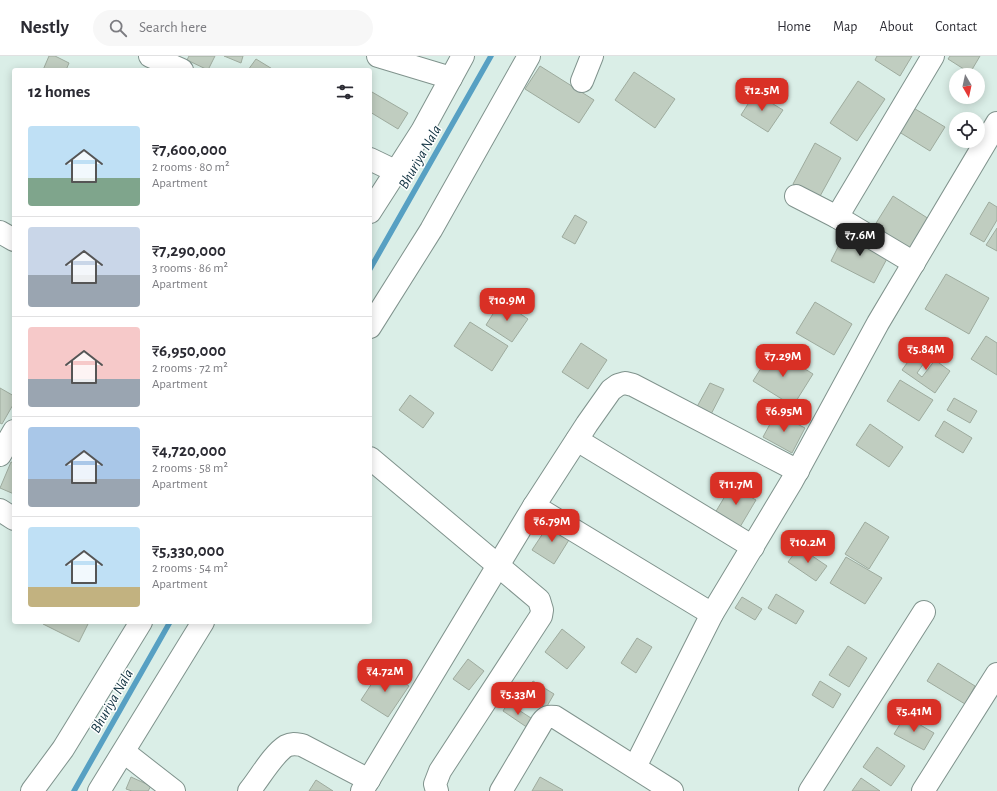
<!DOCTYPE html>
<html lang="en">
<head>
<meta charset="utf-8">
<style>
  :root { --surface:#fff; --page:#f7f7f7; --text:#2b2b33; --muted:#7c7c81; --line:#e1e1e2; --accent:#d93025 }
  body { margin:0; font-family:"Alegreya Sans",sans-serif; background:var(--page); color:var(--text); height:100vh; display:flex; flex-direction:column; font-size:15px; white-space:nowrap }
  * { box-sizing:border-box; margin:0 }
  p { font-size:13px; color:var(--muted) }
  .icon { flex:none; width:22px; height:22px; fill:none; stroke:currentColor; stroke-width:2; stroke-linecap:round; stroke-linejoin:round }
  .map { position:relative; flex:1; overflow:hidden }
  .sheet { position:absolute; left:12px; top:12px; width:360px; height:556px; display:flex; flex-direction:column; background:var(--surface); border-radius:4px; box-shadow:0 2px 10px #0003 }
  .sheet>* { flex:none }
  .needle { width:26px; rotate:171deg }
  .fabs { position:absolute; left:949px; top:12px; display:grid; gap:8px }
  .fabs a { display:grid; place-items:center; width:36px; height:36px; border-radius:50%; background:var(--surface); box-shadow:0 2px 10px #0003; font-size:20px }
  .price { position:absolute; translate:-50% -34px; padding:0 9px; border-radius:8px; background:var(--accent); color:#fff; font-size:13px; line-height:26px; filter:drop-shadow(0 1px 2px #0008) }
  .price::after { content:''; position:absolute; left:50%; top:24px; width:12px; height:9px; margin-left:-6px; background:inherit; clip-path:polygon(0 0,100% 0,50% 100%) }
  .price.selected { background:#222; color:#fff }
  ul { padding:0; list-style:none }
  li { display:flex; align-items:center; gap:12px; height:100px; padding:0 16px }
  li+li { border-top:1px solid var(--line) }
  li span { display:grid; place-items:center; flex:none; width:112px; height:80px; border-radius:4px; color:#555 }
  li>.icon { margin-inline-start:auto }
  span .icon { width:48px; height:48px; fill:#fffc; stroke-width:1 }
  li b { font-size:17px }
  h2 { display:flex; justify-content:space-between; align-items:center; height:48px; padding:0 16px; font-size:17px }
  header { display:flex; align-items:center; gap:24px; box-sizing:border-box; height:56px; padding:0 20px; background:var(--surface); border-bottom:1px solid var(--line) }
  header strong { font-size:19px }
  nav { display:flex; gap:22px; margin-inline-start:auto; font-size:14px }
  .search { width:280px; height:36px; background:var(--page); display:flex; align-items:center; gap:10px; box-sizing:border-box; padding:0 14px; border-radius:22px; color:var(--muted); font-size:15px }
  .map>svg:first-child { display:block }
</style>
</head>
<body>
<header>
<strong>Nestly</strong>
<div class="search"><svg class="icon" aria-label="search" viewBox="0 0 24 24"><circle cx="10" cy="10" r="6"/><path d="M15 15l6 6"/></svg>Search here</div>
<nav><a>Home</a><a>Map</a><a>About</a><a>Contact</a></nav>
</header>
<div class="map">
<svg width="997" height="735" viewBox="0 0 997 735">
  <rect width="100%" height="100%" fill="#daeee7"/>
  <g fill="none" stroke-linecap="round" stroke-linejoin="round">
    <g stroke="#57a0c3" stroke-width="5.5">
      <path d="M370 213 491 0"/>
      <path d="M74 735 170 566"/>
    </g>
  </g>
  <g fill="#c0cdc0" stroke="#9eab9e">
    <path d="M49 0H55L69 7 66 14H43Z"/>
    <path d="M189 0H215L208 14 187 4Z"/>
    <path d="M224 0H243L241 7Z"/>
    <path d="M877 0H912L900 20 875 4Z"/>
    <path d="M950 0H980L970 17 948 3Z"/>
    <path d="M256 3 274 14H248Z"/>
    <path d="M540 10 594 44 579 67 525 33Z"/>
    <path d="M634 16 675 43 655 72 615 44Z"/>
    <path d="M858 25 885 43 857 85 830 67Z"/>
    <path d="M372 36 408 57 398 73 370 56V39Z"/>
    <path d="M755 37 783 54 768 76 741 59Z"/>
    <path d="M912 51 945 71 930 95 896 74Z"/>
    <path d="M815 87 841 102 819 142 793 128Z"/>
    <path d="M893 140 929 163 910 194 873 172Z"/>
    <path d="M989 146 997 151V164L984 186 970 178Z"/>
    <path d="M575 159 587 166 575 188 562 181Z"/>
    <path d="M997 172V195L986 189Z"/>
    <path d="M846 175 890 197 874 227 831 205Z"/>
    <path d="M946 218 989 242 969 278 925 253Z"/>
    <path d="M501 245 528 263 512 286 486 269Z"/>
    <path d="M815 246 852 268 834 299 796 277Z"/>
    <path d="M470 266 508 290 492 315 454 290Z"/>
    <path d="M986 280 997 287V319L971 303Z"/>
    <path d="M581 287 607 304 588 333 562 316Z"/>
    <path d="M918 292 929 300 917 317 922 321 935 304 950 315 935 337 902 314Z"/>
    <path d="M773 293 813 318 793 350 753 325Z"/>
    <path d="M900 324 933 344 919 365 887 345Z"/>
    <path d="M710 327 724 333 707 366 693 358Z"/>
    <path d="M0 332 14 340V347L2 368 0 367Z"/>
    <path d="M410 339 434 357 423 372 399 354Z"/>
    <path d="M954 342 977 355 970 367 947 354Z"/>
    <path d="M776 357 805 372 792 397 763 381Z"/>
    <path d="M944 365 972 382 963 397 935 380Z"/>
    <path d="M870 368 903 391 889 411 856 389Z"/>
    <path d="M11 406 14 407V438L0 432Z"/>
    <path d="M731 430 756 444 740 471 715 457Z"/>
    <path d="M551 465 572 479 554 508 532 494Z"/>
    <path d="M865 466 889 481 869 513 845 498Z"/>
    <path d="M799 491 827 510 816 525 788 506Z"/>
    <path d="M846 501 882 522 865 548 830 527Z"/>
    <path d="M776 538 804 555 796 568 768 552Z"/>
    <path d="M742 541 762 553 755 564 735 552Z"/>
    <path d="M44 566H89L79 586 43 568Z"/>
    <path d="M562 573 585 591 567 613 545 596Z"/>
    <path d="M637 582 652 591 636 617 621 607Z"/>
    <path d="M848 590 867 602 849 631 829 619Z"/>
    <path d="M468 603 484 615 469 634 453 623Z"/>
    <path d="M938 607 975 630 965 648 927 625Z"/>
    <path d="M382 612 409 630 388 661 361 644Z"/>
    <path d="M533 625 554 638 546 652 524 640Z"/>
    <path d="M820 625 841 638 833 652 812 639Z"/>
    <path d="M508 647 534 664 528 672 503 655Z"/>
    <path d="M905 660 934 677 924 694 894 678Z"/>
    <path d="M877 691 905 710 891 730 863 711Z"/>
    <path d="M131 721 151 730 148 735H132L126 733Z"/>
    <path d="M540 721 563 734 562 735H532Z"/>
    <path d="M861 722 880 735H852Z"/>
    <path d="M316 724 333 735H309Z"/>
  </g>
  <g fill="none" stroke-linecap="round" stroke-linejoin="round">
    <defs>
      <g id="street">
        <path d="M150 0 182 14"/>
        <path d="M378 0 451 22"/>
        <path d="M582 25 592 0"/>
        <path d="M370 103 397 116"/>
        <path d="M796 140 837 161 914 207"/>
        <path d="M370 156 422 75 463 0"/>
        <path d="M837 161 933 0"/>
        <path d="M0 176 14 184"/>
        <path d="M370 271 431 174 529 0"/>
        <path d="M577 384 753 491"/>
        <path d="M0 399 14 375"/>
        <path d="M370 402 539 544 542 554 541 560 440 715 435 728 437 735"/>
        <path d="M534 450 712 558"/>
        <path d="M0 454 14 463"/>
        <path d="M124 696 174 735"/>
        <path d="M635 711 712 558 792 425 878 267 997 67"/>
        <path d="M32 735 63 693 141 566"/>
        <path d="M99 735 203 566"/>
        <path d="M249 735C259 723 273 698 286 690 292 687 296 688 302 689L369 724"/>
        <path d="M362 735 534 450 587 368 611 334 618 329 625 327 633 329 798 415"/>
        <path d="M501 735 542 666C546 661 548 660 555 661L672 735"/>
        <path d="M810 735 924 556"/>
        <path d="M923 735 997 618"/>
      </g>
    </defs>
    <use href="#street" stroke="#80938d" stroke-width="24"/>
    <use href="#street" stroke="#fff" stroke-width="22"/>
  </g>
  <g text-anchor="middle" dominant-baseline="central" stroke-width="3" stroke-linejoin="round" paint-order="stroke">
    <g font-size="15" font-style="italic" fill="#103241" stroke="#fff">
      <text transform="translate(420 101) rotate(-60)">Bhuriya Nala</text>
      <text transform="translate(112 645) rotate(-60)">Bhuriya Nala</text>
    </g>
  </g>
</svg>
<div class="fabs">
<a><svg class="needle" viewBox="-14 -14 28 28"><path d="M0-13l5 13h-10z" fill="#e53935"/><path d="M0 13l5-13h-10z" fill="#7c7c81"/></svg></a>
<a><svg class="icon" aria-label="locate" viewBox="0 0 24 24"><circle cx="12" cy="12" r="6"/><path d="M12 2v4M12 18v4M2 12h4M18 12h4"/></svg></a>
</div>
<b class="price" style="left:762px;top:56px">₹12.5M</b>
<b class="price selected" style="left:860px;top:201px">₹7.6M</b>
<b class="price" style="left:507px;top:266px">₹10.9M</b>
<b class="price" style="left:926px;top:315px">₹5.84M</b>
<b class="price" style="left:783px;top:322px">₹7.29M</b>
<b class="price" style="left:784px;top:377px">₹6.95M</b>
<b class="price" style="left:736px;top:450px">₹11.7M</b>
<b class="price" style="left:552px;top:487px">₹6.79M</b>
<b class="price" style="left:808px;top:508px">₹10.2M</b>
<b class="price" style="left:385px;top:637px">₹4.72M</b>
<b class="price" style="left:518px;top:660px">₹5.33M</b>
<b class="price" style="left:914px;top:677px">₹5.41M</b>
<section class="sheet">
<h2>12 homes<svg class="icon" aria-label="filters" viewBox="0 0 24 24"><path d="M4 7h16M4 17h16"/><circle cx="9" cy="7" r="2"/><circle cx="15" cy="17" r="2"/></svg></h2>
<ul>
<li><span style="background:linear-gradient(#bfe0f5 65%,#7fa58c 0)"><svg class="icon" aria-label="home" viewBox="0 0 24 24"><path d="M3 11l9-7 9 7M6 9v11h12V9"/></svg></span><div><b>₹7,600,000</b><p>2 rooms · 80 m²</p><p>Apartment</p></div></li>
<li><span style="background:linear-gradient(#c9d6e8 60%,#9aa5b1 0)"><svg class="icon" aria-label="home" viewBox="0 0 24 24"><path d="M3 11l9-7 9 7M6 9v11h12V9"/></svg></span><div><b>₹7,290,000</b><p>3 rooms · 86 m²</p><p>Apartment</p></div></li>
<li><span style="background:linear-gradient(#f6c9c9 65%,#9aa5b1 0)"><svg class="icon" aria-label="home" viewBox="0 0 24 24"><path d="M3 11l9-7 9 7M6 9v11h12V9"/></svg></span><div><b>₹6,950,000</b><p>2 rooms · 72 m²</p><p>Apartment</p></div></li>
<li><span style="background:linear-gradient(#a9c7e8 65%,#9aa5b1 0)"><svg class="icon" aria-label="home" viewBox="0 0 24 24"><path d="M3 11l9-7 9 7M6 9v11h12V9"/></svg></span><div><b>₹4,720,000</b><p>2 rooms · 58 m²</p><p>Apartment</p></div></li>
<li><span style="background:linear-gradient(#bfe0f5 75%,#c2b280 0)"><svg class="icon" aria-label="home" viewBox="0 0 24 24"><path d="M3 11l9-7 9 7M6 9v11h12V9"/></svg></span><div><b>₹5,330,000</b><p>2 rooms · 54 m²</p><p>Apartment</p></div></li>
</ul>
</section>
</div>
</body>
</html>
